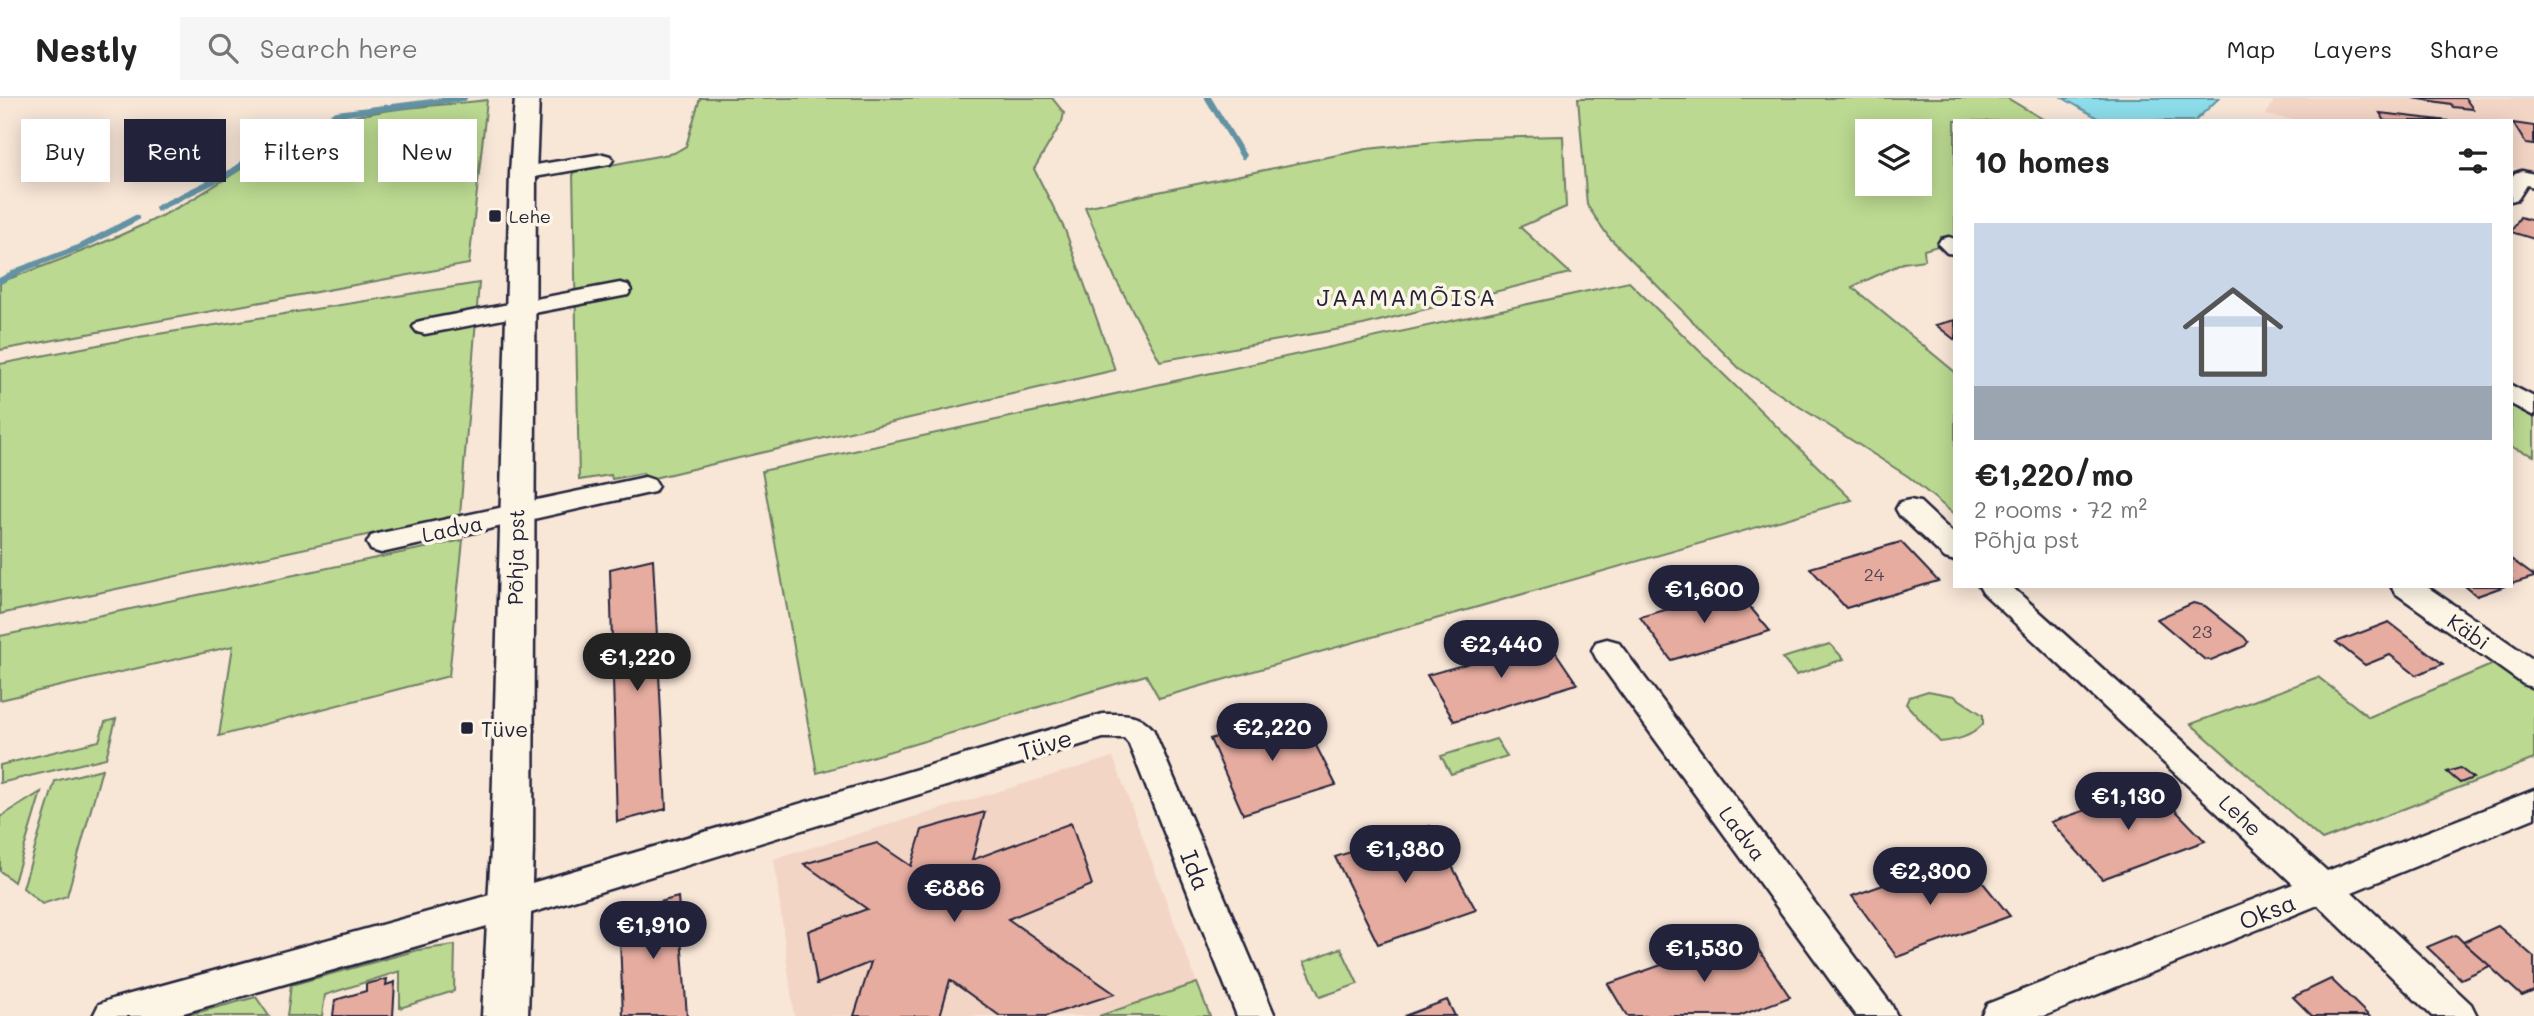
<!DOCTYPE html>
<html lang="en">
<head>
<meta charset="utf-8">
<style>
  :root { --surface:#fff; --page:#f6f6f6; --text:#222; --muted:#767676; --line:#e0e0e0; --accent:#22223b }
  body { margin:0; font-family:Mali,sans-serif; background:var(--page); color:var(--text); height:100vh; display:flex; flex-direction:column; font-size:26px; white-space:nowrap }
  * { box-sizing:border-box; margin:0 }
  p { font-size:23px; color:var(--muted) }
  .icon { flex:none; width:38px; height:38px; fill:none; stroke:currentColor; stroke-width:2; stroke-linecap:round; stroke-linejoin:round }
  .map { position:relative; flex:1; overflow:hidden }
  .panel { position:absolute; left:1953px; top:21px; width:560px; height:469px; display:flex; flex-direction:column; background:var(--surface); border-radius:0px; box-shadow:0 4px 18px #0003 }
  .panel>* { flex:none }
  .banner { position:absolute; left:21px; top:21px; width:665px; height:63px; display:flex; gap:14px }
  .fabs { position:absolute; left:1855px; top:21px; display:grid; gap:14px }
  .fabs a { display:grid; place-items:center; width:77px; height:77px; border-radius:0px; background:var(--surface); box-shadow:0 4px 18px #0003; font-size:35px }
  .price { position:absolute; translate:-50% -60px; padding:0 16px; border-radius:24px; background:var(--accent); color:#fff; font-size:23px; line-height:46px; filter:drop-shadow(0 2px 4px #0008) }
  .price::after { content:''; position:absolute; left:50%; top:42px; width:21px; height:16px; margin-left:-10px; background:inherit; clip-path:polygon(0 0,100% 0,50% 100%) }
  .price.on { background:#222; color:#fff }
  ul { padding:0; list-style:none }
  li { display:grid; align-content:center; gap:14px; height:371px; padding:0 21px }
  li span { display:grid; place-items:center; height:217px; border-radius:0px; color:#555 }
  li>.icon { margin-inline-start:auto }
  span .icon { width:126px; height:126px; fill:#fffc; stroke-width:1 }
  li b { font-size:30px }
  h2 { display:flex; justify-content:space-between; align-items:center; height:84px; padding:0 21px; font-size:30px }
  .tag { padding:0 24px; border-radius:0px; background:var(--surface); box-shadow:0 4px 18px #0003; font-size:24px; line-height:63px }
  .tag.on { background:var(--accent); color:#fff }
  header { display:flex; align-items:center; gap:42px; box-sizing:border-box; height:98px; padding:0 35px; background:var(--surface); border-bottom:2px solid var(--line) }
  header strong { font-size:33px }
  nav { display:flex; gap:38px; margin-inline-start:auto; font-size:24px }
  .search { width:490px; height:63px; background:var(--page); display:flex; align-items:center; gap:18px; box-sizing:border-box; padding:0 24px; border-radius:0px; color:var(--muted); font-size:26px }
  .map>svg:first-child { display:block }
</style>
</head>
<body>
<header>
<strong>Nestly</strong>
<div class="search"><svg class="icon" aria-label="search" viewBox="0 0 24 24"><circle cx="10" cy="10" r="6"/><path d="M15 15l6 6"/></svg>Search here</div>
<nav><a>Map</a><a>Layers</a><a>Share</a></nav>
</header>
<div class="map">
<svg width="2534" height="918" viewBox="0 0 2534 918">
  <rect width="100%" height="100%" fill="#f8e6d7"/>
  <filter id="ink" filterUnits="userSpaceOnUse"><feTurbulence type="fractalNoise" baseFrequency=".0143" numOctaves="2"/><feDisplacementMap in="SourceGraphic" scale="14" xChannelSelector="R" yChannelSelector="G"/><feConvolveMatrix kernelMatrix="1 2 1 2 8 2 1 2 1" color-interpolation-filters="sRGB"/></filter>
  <g filter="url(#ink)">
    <g fill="#f3d5c6">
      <path d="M2272 0H2534V75L2511 69V23H2303L2265 17 2273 4Z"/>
      <path d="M1113 659 1209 918H794L774 761Z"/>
    </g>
    <g fill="#bbd991" stroke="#6e7e66" stroke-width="2" fill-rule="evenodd">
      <path d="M700 0H1052L1064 15 1062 24 1034 71 1065 132 1115 272 645 382 643 375 612 381 611 377 579 382 573 74 674 55 686 48Z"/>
      <path d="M1578 0H2007L2046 23H1955V143L1924 152 1925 162 1903 165 1852 189 1955 274V417L1909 379 1739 270 1608 138 1587 107ZM1867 33H1920V86H1867Z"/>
      <path d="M487 2 469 166 0 252V184C64 161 126 138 186 105 230 80 272 47 320 29 372 9 432 9 487 2Z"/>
      <path d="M1563 38 1566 109 1520 129 1570 175 1363 227 1160 263 1115 180 1085 109 1367 51 1474 40Z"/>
      <path d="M1629 184 1852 402 1159 600 1146 577 817 675 762 373Z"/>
      <path d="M479 185 460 417 0 516V266L139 239Z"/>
      <path d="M2511 304 2534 320V358L2511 349Z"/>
      <path d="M463 442 449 578 219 638 233 548 0 602V538Z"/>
      <path d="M1830 546 1844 561 1796 577 1782 560Z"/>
      <path d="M2496 565 2534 593V661L2322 742 2191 626 2318 579 2369 619Z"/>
      <path d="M1928 593 1954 598 1983 617V626C1971 639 1958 642 1940 644L1906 606 1909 599Z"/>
      <path d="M116 621 106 660 0 685V667L99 643 105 624Z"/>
      <path d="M1496 641 1507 658 1451 676 1441 658Z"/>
      <path d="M102 671 67 798 42 806 23 790 55 683Z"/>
      <path d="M41 694 14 784 0 773V719Z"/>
      <path d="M455 847 454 893 400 910V873L325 897 322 918H287L291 887 418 852Z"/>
      <path d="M1341 850 1358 886 1320 899 1304 864Z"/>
      <path d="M1197 885 1210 918H1099Z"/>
      <path d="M256 899 269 918H184Z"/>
    </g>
    <path fill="#8cdce9" stroke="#6292a3" stroke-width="2" d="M2063 0H2219L2195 23H2103Z"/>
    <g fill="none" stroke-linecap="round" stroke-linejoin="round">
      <g stroke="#6292a3" stroke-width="6">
        <path d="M1208 0 1243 58"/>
        <path d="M158 110 232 74 257 55 337 16 464 0"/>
        <path d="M0 183 20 172 81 149 136 120"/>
      </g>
    </g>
    <g fill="#e6aca0" stroke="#22223b" stroke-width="2">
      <path d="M2413 0H2465L2473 11 2453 9 2451 6Z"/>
      <path d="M2380 15 2449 23H2385Z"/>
      <path d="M2513 25 2534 28V47L2526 46Z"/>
      <path d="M2520 119 2534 123V141L2511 134Z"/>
      <path d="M1955 222V242L1936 227Z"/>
      <path d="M1901 444 1938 483 1846 510 1810 470Z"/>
      <path d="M653 461 666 711 617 724 610 471Z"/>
      <path d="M2511 461 2534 478V479L2511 486Z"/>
      <path d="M2465 488H2505L2477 498Z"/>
      <path d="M1736 492 1770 533 1671 562 1640 519Z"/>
      <path d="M2193 505 2205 508 2244 539 2248 544 2245 548 2211 562 2204 561 2157 521Z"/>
      <path d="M2389 524 2443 566 2416 577 2390 557 2365 567 2336 544Z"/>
      <path d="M1548 543 1577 586 1454 623 1427 577Z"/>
      <path d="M1299 614 1336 687 1243 716 1210 641Z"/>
      <path d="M2460 670 2473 680 2460 685 2447 674Z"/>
      <path d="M2153 689 2205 743 2102 781 2051 724Z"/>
      <path d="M985 714 972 762 1071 725 1092 787 1008 821 1115 896 1046 918H1000L950 882 940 918H854L871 864 817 886 808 833 867 811 804 766 877 745 911 768 922 732Z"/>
      <path d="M1430 728 1476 812 1378 846 1335 759Z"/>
      <path d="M1962 759 2010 818 1897 859 1852 798Z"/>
      <path d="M678 799 687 918H623L619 815Z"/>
      <path d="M2498 828 2534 859V893L2522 898 2463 844Z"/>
      <path d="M1748 836 1790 899 1739 918H1627L1608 886Z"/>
      <path d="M2456 837 2463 844 2490 868 2461 881 2427 849Z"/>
      <path d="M387 881 386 887 395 884 393 918H333L335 902 366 893V886Z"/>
      <path d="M2331 881 2369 918H2312L2293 899Z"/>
      <path d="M1447 902 1455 918H1404Z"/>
    </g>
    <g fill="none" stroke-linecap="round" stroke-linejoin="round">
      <defs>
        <g id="minor">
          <path d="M603 56 610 58 613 62 610 66 523 81 516 79 513 75 516 71 523 69Z"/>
          <path d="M2522 73 2534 76V89L2527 87 2518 101 2511 103V80L2515 75Z"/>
          <path d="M1949 139 1955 141V156L1947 155 1938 146 1941 141Z"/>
          <path d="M620 185 628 187 631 192 628 197 425 236 417 234 413 229 417 224 425 222Z"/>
          <path d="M2511 287 2534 299V318L2511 306Z"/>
          <path d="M645 379 654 382 658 388 654 394 381 455 371 452 367 445 371 438 381 435Z"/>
          <path d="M1910 402 1920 404 1955 437V463L1945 460 1900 418 1896 411 1900 404Z"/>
          <path d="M1979 488H2011L2327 773 2534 692V720L2352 794 2471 906 2477 918H2432L2318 807 2044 918H1981L1987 906 2293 786 1983 495Z"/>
          <path d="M2391 488H2426L2534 562V590L2523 586 2395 495Z"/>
          <path d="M1607 541 1618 544 1891 906 1897 918H1856L1596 560 1592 552 1596 544Z"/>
          <path d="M1103 616C1125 616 1138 614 1153 631L1275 918H1237L1129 646 1124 640H1103L508 822 173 918H93L99 906 112 901 508 792Z"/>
        </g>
        <path id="tertiary" d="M515 0H539L536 75 533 750 528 918H482L491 750 510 75Z"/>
      </defs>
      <use href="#minor" stroke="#22223b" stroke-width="5"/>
      <use href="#tertiary" stroke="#22223b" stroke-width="5"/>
      <use href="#minor" fill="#fcf5e5" fill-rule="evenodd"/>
      <use href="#tertiary" fill="#fcf5e5" fill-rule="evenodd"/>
    </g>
  </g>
  <g fill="#22223b" stroke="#fcf5e5" stroke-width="2.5">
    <rect x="488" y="111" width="14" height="14" rx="3.5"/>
    <rect x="460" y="623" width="14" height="14" rx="3.5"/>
  </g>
  <g text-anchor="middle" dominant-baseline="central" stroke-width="7" stroke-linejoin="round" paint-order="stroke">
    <g font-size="18" fill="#22223b" stroke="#fcf5e5" text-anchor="start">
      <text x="509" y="118">Lehe</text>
    </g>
    <g font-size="18" fill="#534454">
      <text x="1874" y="476">24</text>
      <text x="2202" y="533">23</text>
    </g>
    <g font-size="21" fill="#22223b" stroke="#fcf5e5">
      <text transform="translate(452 430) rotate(-12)">Ladva</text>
      <text transform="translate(515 459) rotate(-89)">Põhja pst</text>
      <text transform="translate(2469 533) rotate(35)">Käbi</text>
      <text transform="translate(2241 717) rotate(43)">Lehe</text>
      <text transform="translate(1743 735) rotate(53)">Ladva</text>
    </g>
    <g font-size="21" fill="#22223b" stroke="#fcf5e5" text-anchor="start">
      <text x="481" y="630">Tüve</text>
    </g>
    <g font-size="24" letter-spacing="2" fill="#22223b" stroke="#fcf5e5">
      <text x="1407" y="198">JAAMAMÕISA</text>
    </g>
    <g font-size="24" fill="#22223b" stroke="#fcf5e5">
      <text transform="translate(1045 646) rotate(-17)">Tüve</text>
      <text transform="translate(1196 772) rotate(68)">Ida</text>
      <text transform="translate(2267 813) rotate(-22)">Oksa</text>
    </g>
  </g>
</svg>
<div class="fabs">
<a><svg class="icon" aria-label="layers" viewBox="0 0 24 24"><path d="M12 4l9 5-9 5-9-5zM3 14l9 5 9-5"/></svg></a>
</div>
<b class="price" style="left:1704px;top:527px">€1,600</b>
<b class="price" style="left:1501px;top:582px">€2,440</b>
<b class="price on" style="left:637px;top:595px">€1,220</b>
<b class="price" style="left:1272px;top:665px">€2,220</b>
<b class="price" style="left:2128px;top:734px">€1,130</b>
<b class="price" style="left:1405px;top:787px">€1,380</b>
<b class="price" style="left:1930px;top:809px">€2,300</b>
<b class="price" style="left:954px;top:826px">€886</b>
<b class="price" style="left:653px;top:863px">€1,910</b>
<b class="price" style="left:1704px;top:886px">€1,530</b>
<div class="banner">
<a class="tag">Buy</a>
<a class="tag on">Rent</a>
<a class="tag">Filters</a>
<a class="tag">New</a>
</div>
<section class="panel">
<h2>10 homes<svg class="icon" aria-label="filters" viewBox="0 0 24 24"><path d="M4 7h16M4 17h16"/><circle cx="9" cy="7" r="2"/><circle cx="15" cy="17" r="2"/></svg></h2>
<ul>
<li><span style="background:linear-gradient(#c9d6e8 75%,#9aa5b1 0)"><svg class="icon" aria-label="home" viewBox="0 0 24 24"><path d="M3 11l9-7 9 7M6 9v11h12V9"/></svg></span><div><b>€1,220/mo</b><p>2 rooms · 72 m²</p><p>Põhja pst</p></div></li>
</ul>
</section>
</div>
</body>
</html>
